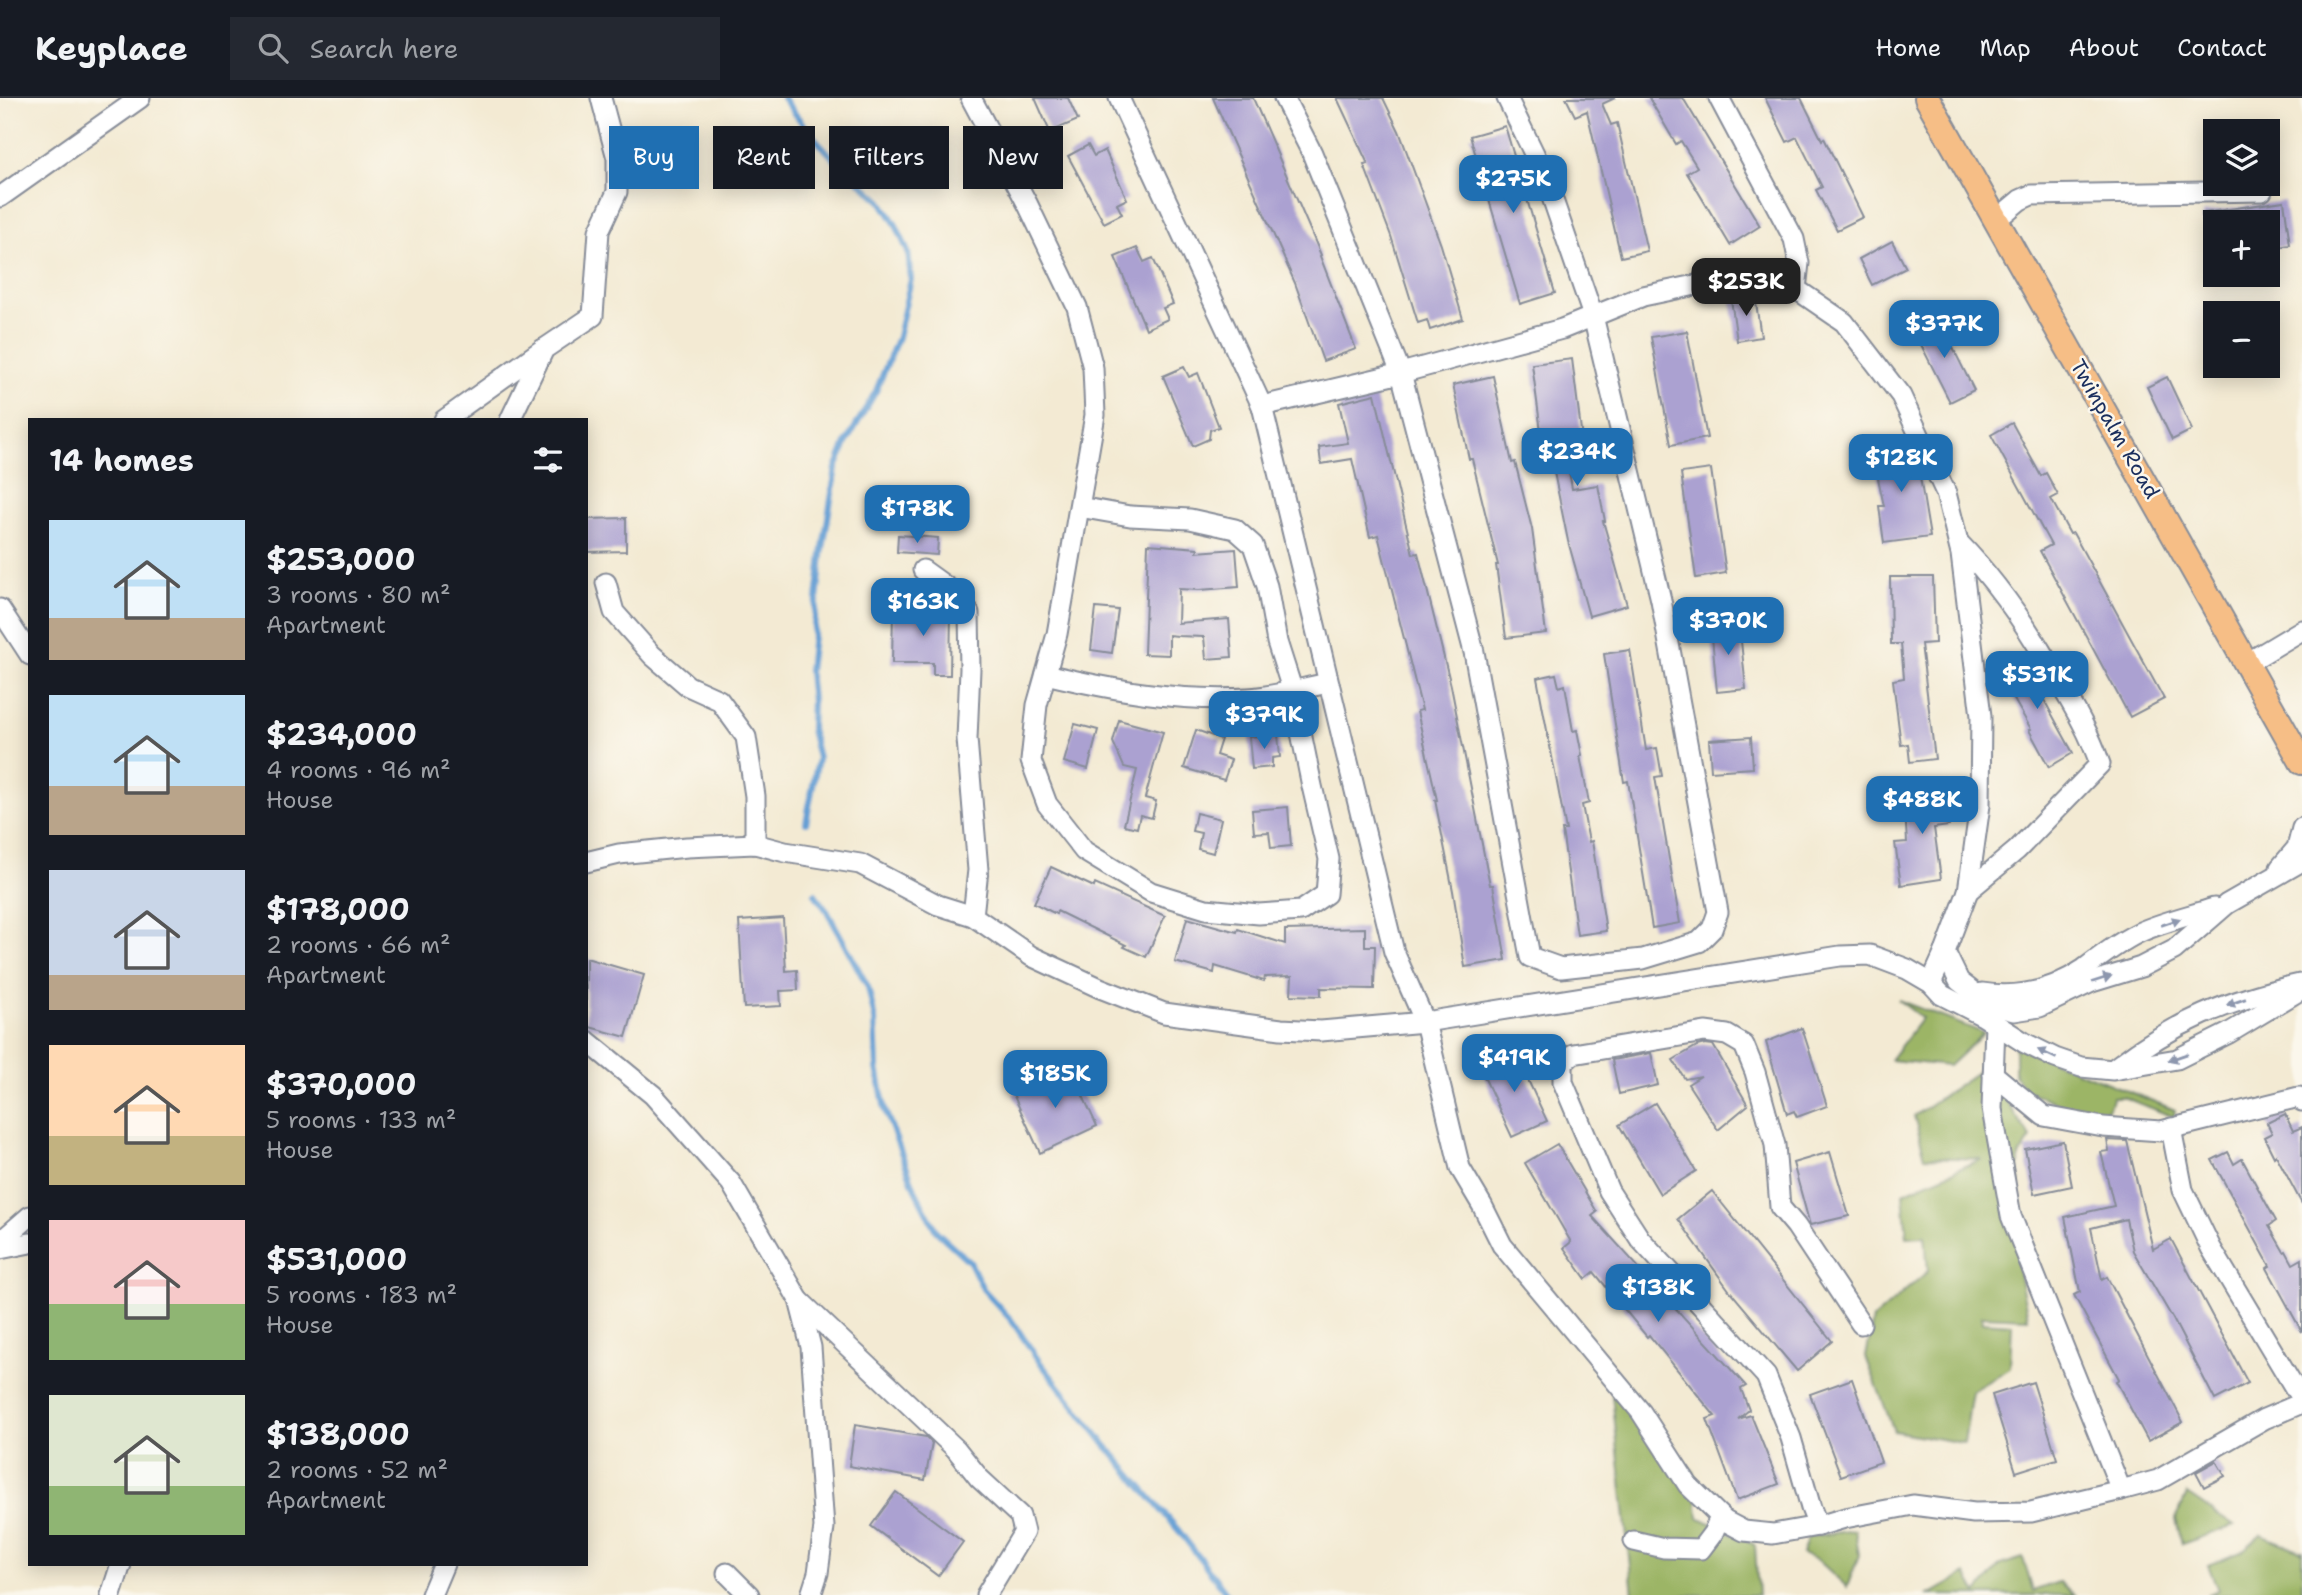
<!DOCTYPE html>
<html lang="en">
<head>
<meta charset="utf-8">
<style>
  :root { --surface:#171b24; --page:#242831; --text:#f1f3f6; --muted:#9ea1a6; --line:#363941; --accent:#1f6fb2 }
  body { margin:0; font-family:"Shantell Sans",sans-serif; background:var(--page); color:var(--text); height:100vh; display:flex; flex-direction:column; font-size:26px; white-space:nowrap }
  * { box-sizing:border-box; margin:0 }
  p { font-size:23px; color:var(--muted) }
  .icon { flex:none; width:38px; height:38px; fill:none; stroke:currentColor; stroke-width:2; stroke-linecap:round; stroke-linejoin:round }
  .map { position:relative; flex:1; overflow:hidden }
  .drawer { position:absolute; left:28px; top:320px; width:560px; height:1148px; display:flex; flex-direction:column; background:var(--surface); border-radius:0px; box-shadow:0 4px 18px #0003 }
  .drawer>* { flex:none }
  .banner { position:absolute; left:609px; top:28px; width:665px; height:63px; display:flex; gap:14px }
  .controls { position:absolute; left:2203px; top:21px; display:grid; gap:14px }
  .controls a { display:grid; place-items:center; width:77px; height:77px; border-radius:0px; background:var(--surface); box-shadow:0 4px 18px #0003; font-size:35px }
  .price { position:absolute; translate:-50% -60px; padding:0 16px; border-radius:14px; background:var(--accent); color:#fff; font-size:23px; line-height:46px; filter:drop-shadow(0 2px 4px #0008) }
  .price::after { content:''; position:absolute; left:50%; top:42px; width:21px; height:16px; margin-left:-10px; background:inherit; clip-path:polygon(0 0,100% 0,50% 100%) }
  .price.selected { background:#222; color:#fff }
  ul { padding:0; list-style:none }
  li { display:flex; align-items:center; gap:21px; height:175px; padding:0 21px }
  li span { display:grid; place-items:center; flex:none; width:196px; height:140px; border-radius:0px; color:#555 }
  li>.icon { margin-inline-start:auto }
  span .icon { width:84px; height:84px; fill:#fffc; stroke-width:1 }
  li b { font-size:30px }
  h2 { display:flex; justify-content:space-between; align-items:center; height:84px; padding:0 21px; font-size:30px }
  .chip { padding:0 24px; border-radius:0px; background:var(--surface); box-shadow:0 4px 18px #0003; font-size:24px; line-height:63px }
  .chip.selected { background:var(--accent); color:#fff }
  header { display:flex; align-items:center; gap:42px; box-sizing:border-box; height:98px; padding:0 35px; background:var(--surface); border-bottom:2px solid var(--line) }
  header strong { font-size:33px }
  nav { display:flex; gap:38px; margin-inline-start:auto; font-size:24px }
  .search { width:490px; height:63px; background:var(--page); display:flex; align-items:center; gap:18px; box-sizing:border-box; padding:0 24px; border-radius:0px; color:var(--muted); font-size:26px }
  .map>svg:first-child { display:block }
</style>
</head>
<body>
<header>
<strong>Keyplace</strong>
<div class="search"><svg class="icon" aria-label="search" viewBox="0 0 24 24"><circle cx="10" cy="10" r="6"/><path d="M15 15l6 6"/></svg>Search here</div>
<nav><a>Home</a><a>Map</a><a>About</a><a>Contact</a></nav>
</header>
<div class="map">
<svg width="2302" height="1497" viewBox="0 0 2302 1497">
  <rect width="100%" height="100%" fill="#fbf7ec"/>
  <filter id="ink" filterUnits="userSpaceOnUse"><feTurbulence type="fractalNoise" baseFrequency=".0143" numOctaves="2"/><feDisplacementMap in="SourceGraphic" scale="14" xChannelSelector="R" yChannelSelector="G"/><feConvolveMatrix kernelMatrix="1 2 1 2 8 2 1 2 1" color-interpolation-filters="sRGB"/></filter>
  <filter id="wash" filterUnits="userSpaceOnUse"><feTurbulence type="fractalNoise" baseFrequency=".00686" numOctaves="4" result="noise"/><feDisplacementMap in="SourceGraphic" scale="28" xChannelSelector="R" yChannelSelector="G"/><feGaussianBlur stdDeviation="1.57" result="paint"/><feColorMatrix in="noise" values="0 0 0 0 0 0 0 0 0 0 0 0 0 0 0 0 0 1.4 0 .05"/><feComposite in="paint" operator="in"/></filter>
  <g filter="url(#wash)">
    <rect width="100%" height="100%" fill="#f3ead3"/>
    <g fill="#9cb566" stroke="#5c7262" stroke-width="2">
      <path d="M1898 902 1984 935 1949 968 1890 962 1922 920Z"/>
      <path d="M2015 948 2175 1012 2174 1019 2123 999H2113L2103 1023 2024 992 2015 977Z"/>
      <path d="M1983 970 2031 1040 2019 1058 2018 1170 2028 1220 1982 1218V1224L2012 1226 2010 1270 1972 1293 1964 1345 1894 1333 1866 1259 1873 1221 1928 1173 1925 1138 1907 1139 1903 1095 1982 1061 1925 1059 1914 1018Z"/>
      <path d="M1612 1297 1694 1374 1698 1419 1755 1447 1758 1497H1633Z"/>
      <path d="M2187 1396 2234 1428 2182 1446 2176 1421Z"/>
      <path d="M1855 1432 1859 1457 1847 1489 1818 1462 1802 1456 1808 1439Z"/>
      <path d="M2261 1437 2301 1453 2302 1452V1497H2207L2218 1492 2208 1467 2241 1454Z"/>
      <path d="M2023 1460 2033 1493 2059 1484 2075 1497H1929L1966 1476 1977 1495 2000 1467Z"/>
    </g>
    <g fill="none" stroke-linecap="round" stroke-linejoin="round">
      <g stroke="#659fd4" stroke-width="6">
        <path d="M783 0 809 34 836 63 881 103 896 127 908 154 911 181 898 239 876 293 847 343 836 370 822 457 809 573 812 603 811 631 818 660 806 725"/>
        <path d="M815 796 827 813 868 889 875 921 877 970 885 1012 916 1094 936 1133 970 1164 983 1191 1012 1223 1039 1263 1104 1345 1179 1433 1228 1497"/>
      </g>
    </g>
    <g id="blocks">
      <g fill="#aba1d1">
        <path d="M1035 0H1068L1078 22 1050 34Z"/>
        <path d="M1213 0H1253L1321 157 1320 158 1356 251 1323 263 1295 185Z"/>
        <path d="M1337 0H1383L1399 33 1441 147 1463 221 1430 232 1427 222 1418 225 1391 138 1364 67 1368 66Z"/>
        <path d="M1566 0H1615L1602 6 1611 27 1617 25 1647 153 1621 159 1587 13 1575 18Z"/>
        <path d="M1649 0H1683L1760 128 1730 147 1687 75 1697 69 1681 43 1676 46Z"/>
        <path d="M1765 0H1801L1822 42 1824 40 1863 119 1837 132 1816 92 1822 89 1797 39 1787 44Z"/>
        <path d="M1505 28 1555 195 1520 206 1470 38Z"/>
        <path d="M1088 47 1094 58 1105 52 1127 101 1117 106 1122 116 1104 125 1068 58Z"/>
        <path d="M2284 103 2290 147 2268 151V124H2203L2202 115Z"/>
        <path d="M1892 143 1906 170 1872 187 1859 161Z"/>
        <path d="M1137 150 1144 164 1153 160 1173 206 1163 210 1168 221 1146 231 1115 159Z"/>
        <path d="M1755 198 1761 239 1737 243 1731 201Z"/>
        <path d="M1938 220 1974 292 1950 304 1914 233Z"/>
        <path d="M1687 233 1707 340 1671 347 1651 239Z"/>
        <path d="M1572 261 1585 364 1568 367 1572 391 1598 387 1605 423H1603L1627 507 1589 518 1568 443 1547 340 1542 341 1532 266Z"/>
        <path d="M1184 269 1189 279 1198 275 1219 329 1210 332 1209 341 1193 348 1163 278Z"/>
        <path d="M1493 278 1512 365 1515 364 1532 431 1546 535 1506 540 1496 467H1498L1472 361H1469L1453 287Z"/>
        <path d="M2167 279 2192 332 2172 342 2147 289Z"/>
        <path d="M1375 296 1413 456 1418 455 1451 588 1490 787H1493L1506 862 1465 869 1453 793 1435 702H1437L1417 613 1422 612 1378 437 1370 439 1352 361 1321 366 1319 349 1348 345 1339 305Z"/>
        <path d="M2012 325 2041 378 2046 375 2058 397 2051 401 2070 436 2073 435 2164 601 2130 619 2040 453 2051 447 1991 337Z"/>
        <path d="M1909 344 1917 361 1930 439 1884 445 1879 408H1884L1872 352Z"/>
        <path d="M1711 371 1726 475 1696 480 1681 375Z"/>
        <path d="M626 420V453L586 454V421Z"/>
        <path d="M898 437 938 440 937 457 897 454Z"/>
        <path d="M1148 446 1198 450 1197 454 1236 451 1239 489 1199 492 1179 491 1178 525 1229 521 1232 559 1206 561 1204 539 1178 538 1169 537V557L1144 556Z"/>
        <path d="M1890 479H1933L1935 545 1921 546 1935 661 1910 664 1908 646 1901 647 1893 582 1904 580 1901 546H1891Z"/>
        <path d="M1096 510 1118 512 1112 555 1091 552Z"/>
        <path d="M893 511H951L950 577H933V565H892Z"/>
        <path d="M1739 524 1746 591 1717 594 1711 527Z"/>
        <path d="M1630 552 1646 652 1657 650 1662 678 1655 679 1680 825 1652 830 1628 683 1624 684 1604 556Z"/>
        <path d="M2028 560 2049 597 2043 600 2073 655 2049 669 2029 632 2031 631 2000 577Z"/>
        <path d="M1556 576 1559 589 1565 587 1573 633 1577 632 1582 657 1580 658 1589 705 1582 707 1589 744 1592 743 1606 833 1577 837 1562 732H1566L1537 580Z"/>
        <path d="M1119 622 1163 634 1145 700 1156 703 1152 720 1140 717 1137 730 1124 727 1137 672 1124 669 1113 644Z"/>
        <path d="M1075 626 1098 632 1088 671 1064 664Z"/>
        <path d="M1196 632 1221 641 1216 657 1231 662 1224 682 1184 670Z"/>
        <path d="M1278 636 1280 659 1272 660V669L1252 671 1249 639Z"/>
        <path d="M1751 639 1753 670 1711 673 1709 642Z"/>
        <path d="M1946 692 1949 728 1934 730 1941 781 1901 787 1895 745 1907 744 1904 695Z"/>
        <path d="M1288 709 1291 748 1271 750 1269 734 1254 735 1252 712Z"/>
        <path d="M1196 715 1221 721 1213 755 1198 751 1201 735 1192 733Z"/>
        <path d="M1051 769 1094 789 1095 786 1165 818 1146 859 1124 849 1126 847 1057 813 1056 816 1034 805Z"/>
        <path d="M783 820 786 873 797 872 798 892 780 893 781 908 744 910 739 823Z"/>
        <path d="M1187 820 1237 834 1238 831 1285 846V832L1365 830V848H1375L1374 891 1321 890V898L1291 897 1292 878 1265 879 1264 883 1215 868 1214 875 1175 864Z"/>
        <path d="M586 860 644 877 626 939 586 928Z"/>
        <path d="M1802 930 1827 1008 1797 1019 1794 1013 1787 1016 1766 944Z"/>
        <path d="M1705 946 1713 947 1748 1007 1718 1032 1688 986 1701 978 1685 981 1673 962 1697 948Z"/>
        <path d="M1515 954 1547 1023 1512 1039 1480 970Z"/>
        <path d="M1651 955 1658 987 1619 996 1612 962Z"/>
        <path d="M1070 970 1097 1028 1040 1055 1013 996Z"/>
        <path d="M1655 1005 1696 1073 1660 1096 1619 1027Z"/>
        <path d="M2285 1016 2293 1033 2302 1029V1106L2276 1057 2274 1059 2264 1039 2272 1035 2267 1025Z"/>
        <path d="M2107 1042 2127 1043 2153 1151 2171 1141 2248 1285 2215 1302 2173 1221 2133 1153 2126 1121 2091 1130 2102 1182 2107 1179 2183 1324 2148 1343 2116 1283 2119 1281 2074 1197 2080 1194 2065 1119 2114 1108 2101 1054 2109 1053Z"/>
        <path d="M2063 1043 2072 1088 2034 1096 2025 1051Z"/>
        <path d="M1557 1046 1597 1114 1592 1118 1746 1288 1741 1291 1749 1312 1738 1321 1751 1317 1779 1386 1737 1402 1707 1321 1715 1318 1649 1237 1647 1239 1594 1174 1586 1181 1564 1150 1571 1144 1525 1065Z"/>
        <path d="M1830 1054 1849 1118 1810 1127 1793 1065Z"/>
        <path d="M2228 1054 2234 1066 2242 1061 2266 1105 2276 1123 2269 1128 2284 1154 2286 1153 2293 1166 2302 1161V1234L2267 1170 2270 1168 2212 1062Z"/>
        <path d="M1712 1093 1832 1243 1797 1273 1729 1192 1678 1121Z"/>
        <path d="M1852 1281 1881 1364 1841 1378 1810 1296Z"/>
        <path d="M2033 1284 2057 1361 2016 1374 1992 1297Z"/>
        <path d="M855 1327 926 1339 932 1345 925 1382 849 1368Z"/>
        <path d="M2216 1363 2225 1378 2204 1389 2196 1374Z"/>
        <path d="M896 1394 963 1444 938 1478 871 1428Z"/>
      </g>
    </g>
  </g>
  <g filter="url(#ink)">
    <use href="#blocks" fill-opacity="0" stroke="#878c98" stroke-width="2"/>
    <g fill="none" stroke-linecap="round" stroke-linejoin="round">
      <defs>
        <g id="minor">
          <path d="M971 0 1028 107 1077 209 1093 270 1095 317 1057 536 1037 607 1031 663 1047 706 1084 753 1151 794 1206 811 1259 816 1301 813 1326 796 1329 761 1312 688 1292 591 1277 544 1267 488 1253 447 1235 431 1190 421 1130 418 1079 409"/>
          <path d="M1119 0 1262 308 1394 854 1425 924 1460 1070 1482 1107 1502 1147 1641 1314 1688 1387 1725 1423 1744 1433 1773 1436 1818 1428"/>
          <path d="M1284 0 1312 55 1401 275 1474 554 1530 859 1561 870 1643 861 1699 844 1712 831 1718 814 1661 502 1593 218 1544 76 1507 0"/>
          <path d="M1719 0 1794 141 1799 165 1796 191"/>
          <path d="M0 99 140 0"/>
          <path d="M1996 122 2020 102 2031 97 2262 93"/>
          <path d="M1262 308 1401 275 1562 231 1643 198 1715 183 1778 186 1796 191 1844 224 1901 298 1946 395 1961 456 1981 618 1980 707 1968 793 1945 854 1931 885"/>
          <path d="M444 322 543 251"/>
          <path d="M510 322 544 251 593 218 599 133 617 94V60L601 0"/>
          <path d="M1959 445C1999 486 2031 534 2059 584 2075 611 2090 636 2100 666L2017 752 1968 793"/>
          <path d="M923 472 948 490 963 505 969 515 970 571 967 641 978 772 973 818"/>
          <path d="M606 485 614 514 652 557 688 588 719 602 746 639 755 698V746"/>
          <path d="M0 511 30 557"/>
          <path d="M2247 565 2302 532"/>
          <path d="M1046 576C1112 592 1180 604 1248 600 1274 599 1302 590 1328 585"/>
          <path d="M586 764 619 756 687 749 755 746 785 754 860 766 938 807 973 818 1031 858 1100 890 1164 915 1281 931 1321 933 1425 924 1840 858 1870 857 1907 871 1931 885 1942 897 1983 918 2025 945 2055 960 2081 969 2113 972 2177 961 2229 935 2302 891"/>
          <path d="M2280 770 2297 750 2302 730"/>
          <path d="M1945 854 1959 883 1990 907 2014 913 2040 909 2092 884 2141 869 2174 852 2227 806 2302 763"/>
          <path d="M1982 895C2019 901 2053 892 2084 871 2101 858 2118 845 2138 835 2162 824 2189 818 2214 810"/>
          <path d="M1995 926 1992 1011 2011 1118 2121 1392"/>
          <path d="M586 942 653 997 731 1085 799 1202 811 1249 824 1429 818 1475 811 1497"/>
          <path d="M2116 969C2174 924 2229 902 2300 886"/>
          <path d="M1993 976 2044 1018 2103 1029 2161 1033 2299 999 2302 1003"/>
          <path d="M2171 1030 2183 1092 2211 1150 2302 1302"/>
          <path d="M0 1144 30 1118"/>
          <path d="M0 1151 30 1145"/>
          <path d="M800 1203 956 1351 979 1380 1020 1418 1024 1434 986 1497"/>
          <path d="M1861 1226 1796 1128 1780 1109 1775 1047 1755 974 1744 947 1727 937 1705 934 1573 956 1563 965V984L1609 1093 1640 1141 1766 1278 1791 1340 1811 1410 1818 1428 1845 1420 1913 1407 1974 1415 2031 1414 2121 1392 2158 1382 2264 1321 2302 1305"/>
          <path d="M1634 1443 1664 1450 1701 1451 1713 1435 1720 1419"/>
          <path d="M727 1475 749 1497"/>
          <path d="M111 1497 121 1466"/>
          <path d="M431 1497 444 1466"/>
        </g>
        <path id="major" d="M1927 0 2302 664"/>
      </defs>
      <use href="#minor" stroke="#878c98" stroke-width="23"/>
      <use href="#major" stroke="#878c98" stroke-width="28"/>
      <use href="#minor" stroke="#fff" stroke-width="19"/>
      <use href="#major" stroke="#f6be86" stroke-width="24"/>
    </g>
    <defs><path id="oneway-solid" d="M-6-.8H1V-3.2L6.5 0L1 3.2V.8H-6Z" transform="scale(1.75)"/></defs>
    <g fill="#8d97ae">
      <use href="#oneway-solid" transform="translate(2171 824) rotate(-19)"/>
      <use href="#oneway-solid" transform="translate(2102 881) rotate(-18)"/>
      <use href="#oneway-solid" transform="translate(2236 904) rotate(161)"/>
      <use href="#oneway-solid" transform="translate(2047 956) rotate(-155)"/>
      <use href="#oneway-solid" transform="translate(2178 959) rotate(161)"/>
    </g>
  </g>
  <g text-anchor="middle" dominant-baseline="central" stroke-width="5" stroke-linejoin="round" paint-order="stroke">
    <g font-size="21" fill="#1b2f5e" stroke="#fbf7ec">
      <text transform="translate(2115 331) rotate(60)">Twinpalm Road</text>
    </g>
  </g>
</svg>
<div class="controls">
<a><svg class="icon" aria-label="layers" viewBox="0 0 24 24"><path d="M12 4l9 5-9 5-9-5zM3 14l9 5 9-5"/></svg></a>
<a>+</a>
<a>−</a>
</div>
<b class="price" style="left:1513px;top:117px">$275K</b>
<b class="price selected" style="left:1746px;top:220px">$253K</b>
<b class="price" style="left:1944px;top:262px">$377K</b>
<b class="price" style="left:1577px;top:390px">$234K</b>
<b class="price" style="left:1901px;top:396px">$128K</b>
<b class="price" style="left:917px;top:447px">$178K</b>
<b class="price" style="left:923px;top:540px">$163K</b>
<b class="price" style="left:1728px;top:559px">$370K</b>
<b class="price" style="left:2037px;top:613px">$531K</b>
<b class="price" style="left:1264px;top:653px">$379K</b>
<b class="price" style="left:1922px;top:738px">$488K</b>
<b class="price" style="left:1514px;top:996px">$419K</b>
<b class="price" style="left:1055px;top:1012px">$185K</b>
<b class="price" style="left:1658px;top:1226px">$138K</b>
<div class="banner">
<a class="chip selected">Buy</a>
<a class="chip">Rent</a>
<a class="chip">Filters</a>
<a class="chip">New</a>
</div>
<section class="drawer">
<h2>14 homes<svg class="icon" aria-label="filters" viewBox="0 0 24 24"><path d="M4 7h16M4 17h16"/><circle cx="9" cy="7" r="2"/><circle cx="15" cy="17" r="2"/></svg></h2>
<ul>
<li><span style="background:linear-gradient(#bfe0f5 70%,#b9a48a 0)"><svg class="icon" aria-label="home" viewBox="0 0 24 24"><path d="M3 11l9-7 9 7M6 9v11h12V9"/></svg></span><div><b>$253,000</b><p>3 rooms · 80 m²</p><p>Apartment</p></div></li>
<li><span style="background:linear-gradient(#bfe0f5 65%,#b9a48a 0)"><svg class="icon" aria-label="home" viewBox="0 0 24 24"><path d="M3 11l9-7 9 7M6 9v11h12V9"/></svg></span><div><b>$234,000</b><p>4 rooms · 96 m²</p><p>House</p></div></li>
<li><span style="background:linear-gradient(#c9d6e8 75%,#b9a48a 0)"><svg class="icon" aria-label="home" viewBox="0 0 24 24"><path d="M3 11l9-7 9 7M6 9v11h12V9"/></svg></span><div><b>$178,000</b><p>2 rooms · 66 m²</p><p>Apartment</p></div></li>
<li><span style="background:linear-gradient(#ffd9b3 65%,#c2b280 0)"><svg class="icon" aria-label="home" viewBox="0 0 24 24"><path d="M3 11l9-7 9 7M6 9v11h12V9"/></svg></span><div><b>$370,000</b><p>5 rooms · 133 m²</p><p>House</p></div></li>
<li><span style="background:linear-gradient(#f6c9c9 60%,#8fb573 0)"><svg class="icon" aria-label="home" viewBox="0 0 24 24"><path d="M3 11l9-7 9 7M6 9v11h12V9"/></svg></span><div><b>$531,000</b><p>5 rooms · 183 m²</p><p>House</p></div></li>
<li><span style="background:linear-gradient(#dfe7d0 65%,#8fb573 0)"><svg class="icon" aria-label="home" viewBox="0 0 24 24"><path d="M3 11l9-7 9 7M6 9v11h12V9"/></svg></span><div><b>$138,000</b><p>2 rooms · 52 m²</p><p>Apartment</p></div></li>
</ul>
</section>
</div>
</body>
</html>
